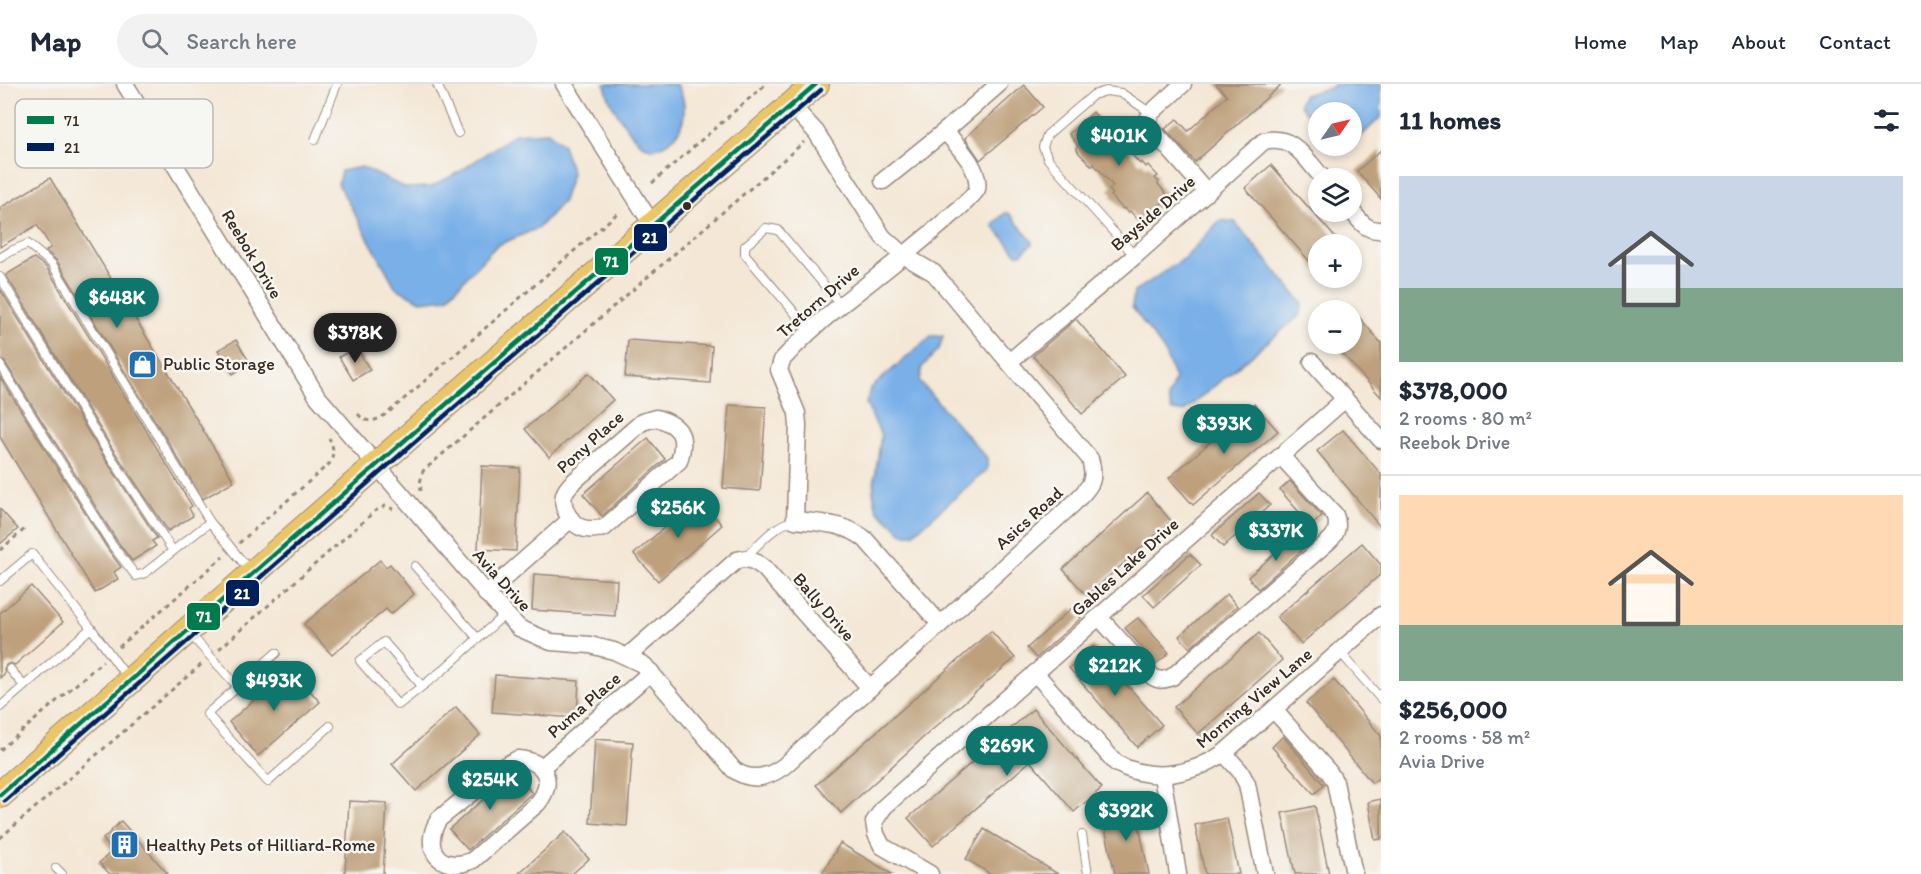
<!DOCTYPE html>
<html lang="en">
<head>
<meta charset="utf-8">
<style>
  :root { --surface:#fff; --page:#f2f2f3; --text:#1f2937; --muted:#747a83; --line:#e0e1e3; --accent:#0f766e }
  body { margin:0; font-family:Itim,sans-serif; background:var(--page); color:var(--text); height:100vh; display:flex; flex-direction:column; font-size:22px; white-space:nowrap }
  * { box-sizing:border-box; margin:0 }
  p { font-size:20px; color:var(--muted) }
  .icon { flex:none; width:33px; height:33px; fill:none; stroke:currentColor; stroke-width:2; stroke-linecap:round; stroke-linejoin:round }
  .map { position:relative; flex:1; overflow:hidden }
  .panel { display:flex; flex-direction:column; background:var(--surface); width:540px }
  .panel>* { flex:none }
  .needle { width:39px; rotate:56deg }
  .buttons { position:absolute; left:1308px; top:18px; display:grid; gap:12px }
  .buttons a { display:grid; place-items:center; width:54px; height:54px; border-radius:50%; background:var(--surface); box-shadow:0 3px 9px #0003; font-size:30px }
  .price { position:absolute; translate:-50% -51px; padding:0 14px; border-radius:21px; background:var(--accent); color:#fff; font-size:20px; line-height:39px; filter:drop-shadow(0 2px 3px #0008) }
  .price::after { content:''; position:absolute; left:50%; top:36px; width:18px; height:14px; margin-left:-9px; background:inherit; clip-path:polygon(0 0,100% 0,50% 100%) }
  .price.on { background:#222; color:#fff }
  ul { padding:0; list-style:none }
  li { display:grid; align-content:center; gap:12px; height:318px; padding:0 18px }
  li+li { border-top:2px solid var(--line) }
  li span { display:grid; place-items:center; height:186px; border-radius:0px; color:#555 }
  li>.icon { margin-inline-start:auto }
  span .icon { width:108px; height:108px; fill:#fffc; stroke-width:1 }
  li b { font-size:26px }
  h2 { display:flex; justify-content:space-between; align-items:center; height:72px; padding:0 18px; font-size:26px }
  header { display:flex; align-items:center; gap:36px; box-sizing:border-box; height:84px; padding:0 30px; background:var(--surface); border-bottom:2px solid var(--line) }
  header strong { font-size:28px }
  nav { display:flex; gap:33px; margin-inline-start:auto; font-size:21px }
  .search { width:420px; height:54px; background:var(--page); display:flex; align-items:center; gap:15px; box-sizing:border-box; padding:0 21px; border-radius:33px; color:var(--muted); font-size:22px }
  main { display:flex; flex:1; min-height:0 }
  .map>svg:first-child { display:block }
</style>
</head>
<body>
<header>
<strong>Map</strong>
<div class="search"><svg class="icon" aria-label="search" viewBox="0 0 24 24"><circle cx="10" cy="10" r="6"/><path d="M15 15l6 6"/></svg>Search here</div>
<nav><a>Home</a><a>Map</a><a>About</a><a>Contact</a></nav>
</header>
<main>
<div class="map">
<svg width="1381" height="790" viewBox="0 0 1381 790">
  <rect width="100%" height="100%" fill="#f6f6f2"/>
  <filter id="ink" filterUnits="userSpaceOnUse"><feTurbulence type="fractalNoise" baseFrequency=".0167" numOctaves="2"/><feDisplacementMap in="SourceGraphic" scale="12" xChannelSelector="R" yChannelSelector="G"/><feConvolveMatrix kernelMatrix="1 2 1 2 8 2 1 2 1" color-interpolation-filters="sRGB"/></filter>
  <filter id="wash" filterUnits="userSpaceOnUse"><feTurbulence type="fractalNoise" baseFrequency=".008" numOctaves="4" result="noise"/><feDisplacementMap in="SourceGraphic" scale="24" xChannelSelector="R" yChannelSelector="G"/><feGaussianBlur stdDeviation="1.35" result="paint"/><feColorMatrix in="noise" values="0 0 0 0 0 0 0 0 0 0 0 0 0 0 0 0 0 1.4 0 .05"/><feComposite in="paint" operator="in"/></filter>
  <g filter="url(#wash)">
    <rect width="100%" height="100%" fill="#f4e7d5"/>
    <g fill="#7ab0e8" stroke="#5a6d83" stroke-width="1.5">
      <path d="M605 0H676C690 20 686 50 663 61 658 64 651 65 645 62 636 58 629 46 623 38 615 27 607 14 605 0Z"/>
      <path d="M1335 0H1381V33L1352 61V28H1318V43L1299 20 1304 11 1330 4Z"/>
      <path d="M548 48 563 61 572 89 563 117 538 144 496 162 447 214 421 217 396 204 338 100 341 87 362 83 405 104 431 103 459 88 515 50Z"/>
      <path d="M1005 129H1009L1032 157V160L1021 170H1017L994 143V139Z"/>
      <path d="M1220 136 1235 138 1303 220 1299 232 1183 328 1172 327 1168 314 1175 295 1164 267 1132 223 1134 208 1185 174Z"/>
      <path d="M931 252H943L939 265 922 283 920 298 987 374V386L913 450H904L877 426 873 408 881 351 866 320 870 305Z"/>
    </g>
    <g id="blocks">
      <g fill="#bea07b">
        <path d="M1216 0H1282L1195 78 1165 45 1177 35 1188 47 1227 12Z"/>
        <path d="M1024 1 1043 23 980 76 965 54Z"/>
        <path d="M1093 28 1103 40 1106 38 1110 42 1111 40 1120 50 1119 52 1123 57 1121 58 1140 80 1142 78 1146 83 1148 81 1158 92 1155 94 1159 98 1158 100 1169 113 1140 138 1130 127 1128 129 1124 124 1123 125 1111 112 1113 110 1109 106 1113 102 1094 80 1092 82 1079 69 1076 64 1078 62 1069 50Z"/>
        <path d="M1381 66V115L1357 87Z"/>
        <path d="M1271 81 1341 160H1318V187L1245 104Z"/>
        <path d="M50 94 234 397 203 415 57 177 46 167 51 163 37 141 0 163V124Z"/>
        <path d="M34 174 47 184 192 422 189 424 193 432 168 447 112 364 6 191Z"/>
        <path d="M0 205 102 370 157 454 152 457 156 462 132 477 117 457 5 278 0 275Z"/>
        <path d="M1359 233 1381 259V313L1334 260H1352V240Z"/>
        <path d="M1076 235 1125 293 1082 330 1033 272Z"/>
        <path d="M236 256 250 279 233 290 218 266Z"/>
        <path d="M628 256 712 262 710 299 625 293Z"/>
        <path d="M356 263 370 286 353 296 339 273Z"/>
        <path d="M589 289 613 316 549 373 525 345Z"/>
        <path d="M0 293 107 464 121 483 114 488 118 495 95 509 0 353Z"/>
        <path d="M1254 320 1278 347 1193 421 1169 394Z"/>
        <path d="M729 321 766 323 760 407 723 404Z"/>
        <path d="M1343 346 1381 390V444L1317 367Z"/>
        <path d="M648 354 665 375 602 432 583 410Z"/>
        <path d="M482 382 520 384 516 467 478 465Z"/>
        <path d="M1290 397 1322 432 1311 442 1280 406Z"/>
        <path d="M1147 409 1171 437 1087 512 1063 485Z"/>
        <path d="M1259 409 1270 421 1223 463 1212 451Z"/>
        <path d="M698 414 722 441 658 497 634 470Z"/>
        <path d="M0 425 18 445 0 460Z"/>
        <path d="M1295 452 1305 463 1258 505 1248 493Z"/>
        <path d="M1362 459 1381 481V490L1301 560 1277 533Z"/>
        <path d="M1190 470 1201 481 1154 523 1143 511Z"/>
        <path d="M380 476 386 483 390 480 414 510 391 530 386 525 332 571 304 540Z"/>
        <path d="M534 490 617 496 615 532 532 526Z"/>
        <path d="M31 502 63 538 15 581 10 579 6 581 4 585 5 589 0 594V529Z"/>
        <path d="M1227 510 1237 522 1190 564 1179 552Z"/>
        <path d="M1072 524 1081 534 1036 574 1027 564Z"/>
        <path d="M1138 534 1169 569 1156 580 1125 544Z"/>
        <path d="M991 547 1015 574 925 652 841 729 816 701Z"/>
        <path d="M1259 549 1282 576 1198 650 1174 623Z"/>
        <path d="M1093 562 1162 641 1137 663 1069 584Z"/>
        <path d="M290 584 320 618 258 672 229 638Z"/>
        <path d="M495 591 579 597 577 634 492 628Z"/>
        <path d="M1334 596 1381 652V692L1372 699 1306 619Z"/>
        <path d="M456 623 480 651 416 707 392 680Z"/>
        <path d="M1033 625 1102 704 1074 728 1030 677 933 762 908 734Z"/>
        <path d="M1283 652 1324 701 1314 710 1272 663Z"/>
        <path d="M595 655 633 658 627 742 590 739Z"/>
        <path d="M514 689 532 709 468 766 449 745Z"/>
        <path d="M1381 715V755L1375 756 1368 718Z"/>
        <path d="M349 717 387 719 383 790H345Z"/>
        <path d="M1315 722 1329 790H1295L1282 729Z"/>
        <path d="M1135 723 1149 790H1115L1102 730Z"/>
        <path d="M1227 734 1239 790H1205L1195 741Z"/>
        <path d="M121 737 138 756 168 790H110L99 779 112 767 103 755Z"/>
        <path d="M984 745 1009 760 1058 790H990L981 784 966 775Z"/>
        <path d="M565 748 589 775 572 790H518Z"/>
        <path d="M840 759 892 790H822Z"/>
      </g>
    </g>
  </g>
  <g filter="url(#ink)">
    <use href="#blocks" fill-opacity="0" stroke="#98887a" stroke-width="1.5"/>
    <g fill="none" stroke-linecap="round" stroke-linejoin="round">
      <defs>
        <g id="service">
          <path d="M437 0 458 49"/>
          <path d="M315 56 337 0"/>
          <path d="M1135 172 1048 75 1043 63 1047 51 1093 11 1106 7 1121 9 1151 29"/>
          <path d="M0 174 11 167 28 160 52 180 210 438 250 487"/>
          <path d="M0 193 107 367 173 467"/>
          <path d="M811 248 745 170V162L766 144 778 146 841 221"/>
          <path d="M0 281 112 461 136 492 145 489 210 438"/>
          <path d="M745 474C760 459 774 441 795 436"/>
          <path d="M415 482 478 555"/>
          <path d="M0 497 32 470 91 544 129 596"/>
          <path d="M190 550 238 603"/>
          <path d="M1340 568 1381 615"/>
          <path d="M276 569 207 630 268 698 330 642"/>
          <path d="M10 585 24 602"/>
          <path d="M422 602 384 558 360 577 398 621 443 586 505 530"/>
          <path d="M0 623 91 544"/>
          <path d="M1082 751 1088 790"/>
          <path d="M56 784 62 790"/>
        </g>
        <g id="minor">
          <path d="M125 0 317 312 495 519 519 544 551 558 590 561 614 567 644 581 734 686C751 698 768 694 784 682L1073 420C1089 403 1097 399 1090 375L934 189 903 171 883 153 816 48 792 22"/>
          <path d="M564 0 653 142"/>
          <path d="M1183 0 1151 29 1148 35 1149 42 1207 108"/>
          <path d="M945 47 999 0"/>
          <path d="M883 97 945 47C957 61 981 85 977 105 974 118 860 206 842 220 822 236 799 257 782 276L779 286 797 329 798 341 795 436C820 439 845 439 865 455L940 540"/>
          <path d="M1352 127C1360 137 1366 147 1381 146"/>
          <path d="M1009 278 1135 172 1264 57C1294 50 1305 75 1323 94"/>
          <path d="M1312 278 1381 356"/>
          <path d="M656 334C681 341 687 352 679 377L604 444C596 445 588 447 580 443 570 438 561 423 564 411 565 407 569 402 572 399L642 338Z"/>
          <path d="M486 510 571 435"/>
          <path d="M1099 533 1153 593C1160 597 1164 596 1172 593L1329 457C1337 450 1339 441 1335 431L1281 372"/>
          <path d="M628 572 737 476C748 473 755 477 764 484L870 604"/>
          <path d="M1035 589 1116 679C1151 699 1192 691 1224 669L1381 531"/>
          <path d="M1274 626 1329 688 1335 698 1354 790"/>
          <path d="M1224 669 1240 687 1247 700 1265 790"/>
          <path d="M518 675C546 677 555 697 538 719L473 776C441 790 420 765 439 735L506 681Z"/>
          <path d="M542 683 651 588"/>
          <path d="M1162 691 1178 790"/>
          <path d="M930 790 882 762 876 750 874 738 884 723 1345 315"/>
        </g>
        <path id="primary" d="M0 711 420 343 816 0"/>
      </defs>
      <use href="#service" stroke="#98887a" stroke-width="10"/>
      <use href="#minor" stroke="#98887a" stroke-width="19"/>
      <use href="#primary" stroke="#98887a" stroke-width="28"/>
      <g stroke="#98887a" stroke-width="3" stroke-dasharray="4.5 4.5" stroke-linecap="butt">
        <path d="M652 99 766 0"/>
        <path d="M358 330C368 342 378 336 389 328L620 127"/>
        <path d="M421 407 420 399 423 387 804 58"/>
        <path d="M239 459 330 379C334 369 334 364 329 354"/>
        <path d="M0 466 26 444"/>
        <path d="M119 563 223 473"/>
        <path d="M219 565 375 427 385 422 393 425"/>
        <path d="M0 666 103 577"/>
        <path d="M0 754 203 579"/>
      </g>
      <use href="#service" stroke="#fff" stroke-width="8"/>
      <use href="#minor" stroke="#fff" stroke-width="16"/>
      <use href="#primary" stroke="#ebc669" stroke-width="26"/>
      <defs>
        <path id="bus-1" d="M0 711 420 343 816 0"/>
        <path id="bus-2" d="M5 717 425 349 821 6"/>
      </defs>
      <use href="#bus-1" stroke="#f6f6f2" stroke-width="9"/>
      <use href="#bus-2" stroke="#f6f6f2" stroke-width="9"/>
      <use href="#bus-1" stroke="#007b4b" stroke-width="4.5"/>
      <use href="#bus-2" stroke="#00205b" stroke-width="4.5"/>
    </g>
  </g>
  <defs>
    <symbol id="shop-square" viewBox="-11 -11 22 22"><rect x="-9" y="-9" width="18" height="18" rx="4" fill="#1f6fb2" stroke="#f6f6f2"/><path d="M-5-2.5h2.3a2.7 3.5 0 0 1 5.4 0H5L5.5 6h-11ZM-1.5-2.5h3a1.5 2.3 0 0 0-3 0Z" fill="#fff"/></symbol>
    <symbol id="building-square" viewBox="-11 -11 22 22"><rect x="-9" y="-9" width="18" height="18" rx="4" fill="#1f6fb2" stroke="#f6f6f2"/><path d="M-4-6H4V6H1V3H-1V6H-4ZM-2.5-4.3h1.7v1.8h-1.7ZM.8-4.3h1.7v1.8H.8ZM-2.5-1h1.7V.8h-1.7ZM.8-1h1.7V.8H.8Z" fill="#fff"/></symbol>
  </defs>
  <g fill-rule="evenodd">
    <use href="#shop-square" x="126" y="264" width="33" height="33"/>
    <use href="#building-square" x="108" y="744" width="33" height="33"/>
  </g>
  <circle fill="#3b2a1e" stroke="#f6f6f2" stroke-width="2" cx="687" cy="122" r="5"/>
  <g text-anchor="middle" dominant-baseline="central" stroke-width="5" stroke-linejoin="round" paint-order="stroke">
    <g font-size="18" fill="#3b2a1e" stroke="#f6f6f2">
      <text transform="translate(1153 129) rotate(-41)">Bayside Drive</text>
      <text transform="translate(252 170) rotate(59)">Reebok Drive</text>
      <text transform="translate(818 217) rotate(-41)">Tretorn Drive</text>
      <text transform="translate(590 358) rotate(-42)">Pony Place</text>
      <text transform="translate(1029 434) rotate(-42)">Asics Road</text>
      <text transform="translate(1125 483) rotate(-42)">Gables Lake Drive</text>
      <text transform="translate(502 496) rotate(48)">Avia Drive</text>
      <text transform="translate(824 523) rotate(49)">Bally Drive</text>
      <text transform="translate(1254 614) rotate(-40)">Morning View Lane</text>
      <text transform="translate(584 621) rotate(-41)">Puma Place</text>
    </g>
    <g font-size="18" fill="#3b2a1e" stroke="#f6f6f2" text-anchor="start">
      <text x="163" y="280">Public Storage</text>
      <text x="146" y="761">Healthy Pets of Hilliard-Rome</text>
    </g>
  </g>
  <rect x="15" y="15" width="198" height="69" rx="9" fill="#f6f6f2" stroke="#beb9b2" stroke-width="1.5"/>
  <rect x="27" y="32" width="27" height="8" fill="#007b4b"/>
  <rect x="27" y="59" width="27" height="8" fill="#00205b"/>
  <g font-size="16" fill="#3b2a1e">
    <text x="64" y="42">71</text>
    <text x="64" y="69">21</text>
  </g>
  <g stroke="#f6f6f2" stroke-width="2">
    <rect x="633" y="139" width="35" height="29" rx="6" fill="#00205b"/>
    <rect x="594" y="163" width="35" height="29" rx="6" fill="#007b4b"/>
    <rect x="225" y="495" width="35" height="28" rx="6" fill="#00205b"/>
    <rect x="186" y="518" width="35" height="29" rx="6" fill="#007b4b"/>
  </g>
  <g font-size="16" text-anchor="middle" font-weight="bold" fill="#fff">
    <text x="650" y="159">21</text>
    <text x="611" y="183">71</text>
    <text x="242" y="515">21</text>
    <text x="204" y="538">71</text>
  </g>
</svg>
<div class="buttons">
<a><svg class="needle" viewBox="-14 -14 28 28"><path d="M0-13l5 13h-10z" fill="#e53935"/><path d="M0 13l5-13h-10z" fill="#747a83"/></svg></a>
<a><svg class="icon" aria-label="layers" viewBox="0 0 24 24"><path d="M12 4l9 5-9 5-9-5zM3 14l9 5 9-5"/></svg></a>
<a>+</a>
<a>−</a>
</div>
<b class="price" style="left:1119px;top:83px">$401K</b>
<b class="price" style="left:117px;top:245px">$648K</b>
<b class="price on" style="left:355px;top:280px">$378K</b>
<b class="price" style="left:1224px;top:371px">$393K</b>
<b class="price" style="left:678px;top:455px">$256K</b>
<b class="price" style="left:1276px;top:478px">$337K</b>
<b class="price" style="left:1115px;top:613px">$212K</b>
<b class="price" style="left:274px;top:628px">$493K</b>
<b class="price" style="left:1007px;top:693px">$269K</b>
<b class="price" style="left:490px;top:727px">$254K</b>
<b class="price" style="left:1126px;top:758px">$392K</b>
</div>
<section class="panel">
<h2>11 homes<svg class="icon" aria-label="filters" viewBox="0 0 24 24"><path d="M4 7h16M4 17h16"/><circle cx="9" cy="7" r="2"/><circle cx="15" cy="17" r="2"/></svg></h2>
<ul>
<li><span style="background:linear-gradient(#c9d6e8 60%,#7fa58c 0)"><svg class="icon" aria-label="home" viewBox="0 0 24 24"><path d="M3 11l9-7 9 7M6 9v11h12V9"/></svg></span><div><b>$378,000</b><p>2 rooms · 80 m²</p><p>Reebok Drive</p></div></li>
<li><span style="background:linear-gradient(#ffd9b3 70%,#7fa58c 0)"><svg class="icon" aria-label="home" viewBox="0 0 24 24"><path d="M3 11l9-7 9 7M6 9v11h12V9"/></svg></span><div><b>$256,000</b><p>2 rooms · 58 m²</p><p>Avia Drive</p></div></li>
</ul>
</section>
</main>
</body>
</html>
